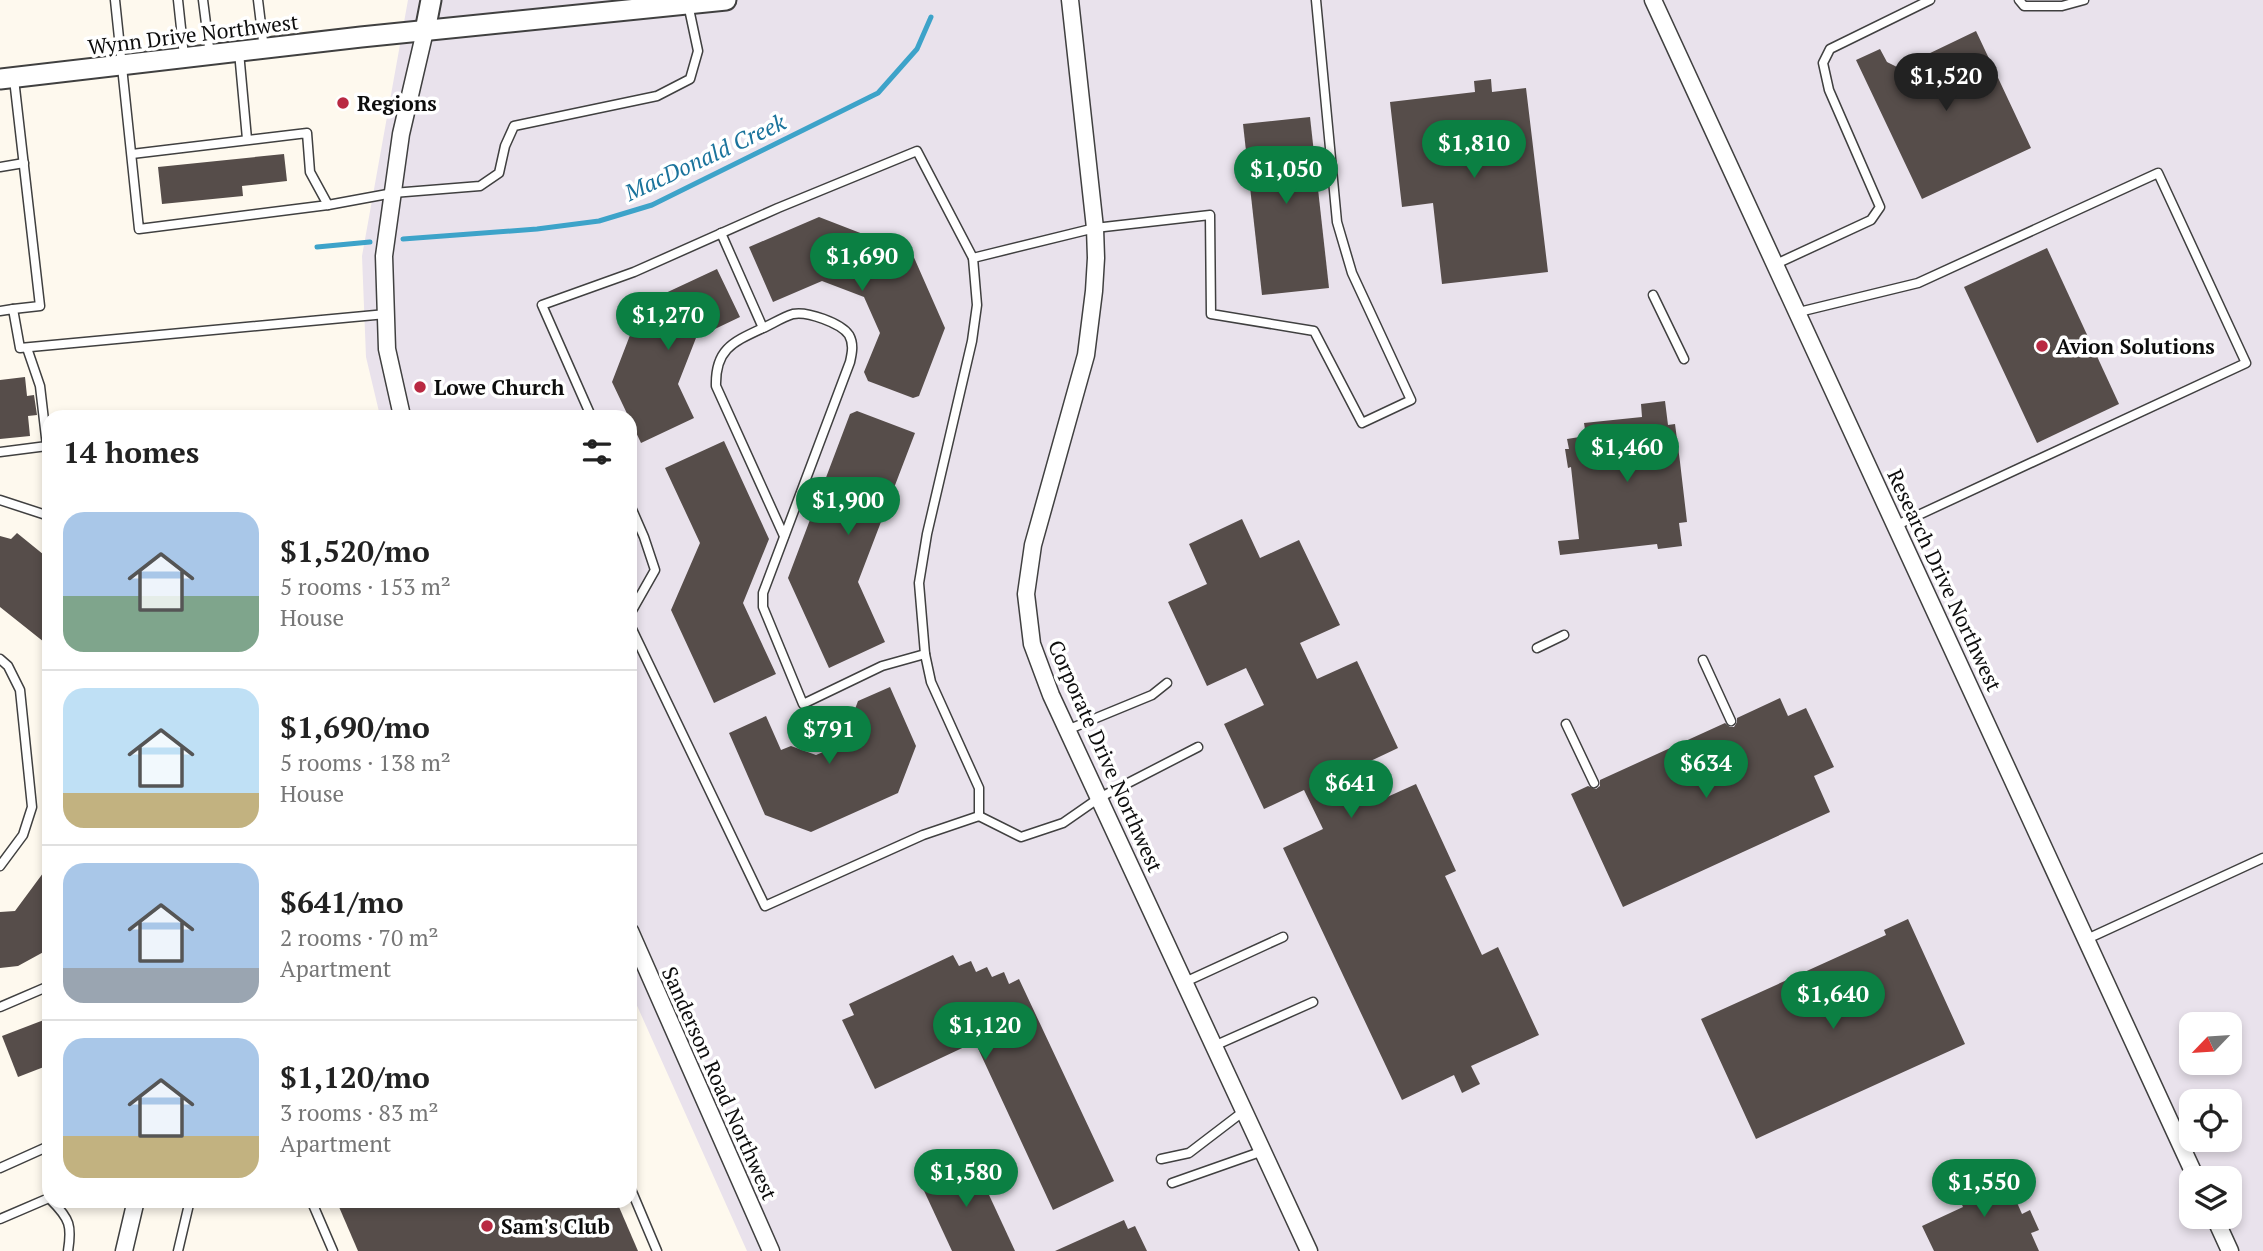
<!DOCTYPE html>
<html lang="en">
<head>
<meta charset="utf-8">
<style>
  :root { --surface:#fff; --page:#f6f6f6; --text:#222; --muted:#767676; --line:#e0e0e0; --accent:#0b8043 }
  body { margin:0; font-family:"PT Serif",serif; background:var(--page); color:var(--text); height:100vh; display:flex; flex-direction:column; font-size:26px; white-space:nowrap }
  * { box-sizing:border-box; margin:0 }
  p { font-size:23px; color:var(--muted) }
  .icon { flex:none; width:38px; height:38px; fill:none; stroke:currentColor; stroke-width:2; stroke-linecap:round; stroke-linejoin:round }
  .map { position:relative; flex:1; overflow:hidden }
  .drawer { position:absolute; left:42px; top:410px; width:595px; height:798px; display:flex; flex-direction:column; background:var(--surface); border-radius:21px; box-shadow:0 4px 10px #0003 }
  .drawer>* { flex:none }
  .needle { width:46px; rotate:245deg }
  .tools { position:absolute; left:2179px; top:1012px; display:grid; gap:14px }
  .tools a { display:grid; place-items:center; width:63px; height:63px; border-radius:14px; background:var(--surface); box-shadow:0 4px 10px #0003; font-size:35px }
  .price { position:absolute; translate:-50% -60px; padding:0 16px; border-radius:24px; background:var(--accent); color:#fff; font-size:23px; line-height:46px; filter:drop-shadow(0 2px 4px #0008) }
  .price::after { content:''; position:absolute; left:50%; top:42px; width:21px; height:16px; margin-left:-10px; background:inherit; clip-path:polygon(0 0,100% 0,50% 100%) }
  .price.on { background:#222; color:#fff }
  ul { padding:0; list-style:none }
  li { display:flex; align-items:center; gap:21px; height:175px; padding:0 21px }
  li+li { border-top:2px solid var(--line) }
  li span { display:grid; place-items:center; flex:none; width:196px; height:140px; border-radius:21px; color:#555 }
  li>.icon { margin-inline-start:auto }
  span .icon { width:84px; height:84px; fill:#fffc; stroke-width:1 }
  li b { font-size:30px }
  h2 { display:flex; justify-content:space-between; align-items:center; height:84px; padding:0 21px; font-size:30px }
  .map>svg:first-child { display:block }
</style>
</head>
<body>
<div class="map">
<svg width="2263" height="1251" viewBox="0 0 2263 1251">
  <rect width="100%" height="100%" fill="#fef9ee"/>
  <path fill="#e9e2ec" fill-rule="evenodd" d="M408 0H2263V1251H747L630 990V416H380L366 357 362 256ZM2191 1024H2230V1062H2191ZM2191 1101H2230V1139H2191ZM2191 1178H2230V1216H2191Z"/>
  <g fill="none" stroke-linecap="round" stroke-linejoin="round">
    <g stroke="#3da3c9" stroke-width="5">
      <path d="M403 239 537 229 599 221 652 205 878 93 917 49 931 17"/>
      <path d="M317 247 370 242"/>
    </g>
  </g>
  <g fill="#564d4a">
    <path d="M1976 31 2031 148 1922 199 1856 60 1880 49 1887 62 1899 68Z"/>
    <path d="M1491 79 1492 92 1526 88 1548 272 1442 284 1433 203 1402 207 1390 102 1475 92 1474 81Z"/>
    <path d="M1310 117 1329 288 1262 295 1243 124Z"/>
    <path d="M284 154 287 181 242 186 243 196 162 204 158 167Z"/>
    <path d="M819 217 912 253 945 328 919 396 913 398 868 381 864 372 880 333 864 297 822 281 773 302 749 247Z"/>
    <path d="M2047 248 2119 404 2037 443 1964 287Z"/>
    <path d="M717 269 740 317 696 338 678 384 694 418 641 443 612 382 642 304Z"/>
    <path d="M25 377 27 396 34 395 37 415 28 416 30 436 0 439V380Z"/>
    <path d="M1665 401 1668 425 1675 424 1680 462 1687 522 1679 523 1682 546 1658 549 1657 544 1560 555 1558 541 1579 539 1571 467 1568 468 1565 449H1569L1567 439 1586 436 1584 423 1642 417 1641 404Z"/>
    <path d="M857 411 915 433 858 582 885 642 829 668 788 578 850 414Z"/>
    <path d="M724 441 769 539 743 603 776 674 714 703 671 610 700 543 665 468Z"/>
    <path d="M1242 519 1260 558 1299 540 1340 625 1300 643 1317 679 1357 661 1398 748 1360 766 1376 802 1416 784 1456 871 1445 876 1482 955 1498 947 1539 1035 1471 1066 1480 1084 1462 1093 1454 1075 1402 1100 1283 848 1323 829 1304 790 1264 809 1224 724 1264 705 1246 668 1207 686 1168 602 1207 584 1189 544Z"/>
    <path d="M17 533 49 559V646L0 607V536L11 539Z"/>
    <path d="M890 687 916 746 898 793 811 832 765 815 729 733 766 716 781 750 791 746 816 755 842 744 858 701Z"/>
    <path d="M1780 698 1788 716 1806 708 1834 767 1814 776 1830 812 1623 907 1571 794 1588 786 1596 789 1600 786V780L1725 723 1730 727H1734L1737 722V718Z"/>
    <path d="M49 865V949L18 966 0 968V912L15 911Z"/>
    <path d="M1908 919 1965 1044 1756 1139 1701 1019 1886 935 1884 930Z"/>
    <path d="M953 955 959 966 971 961 976 972 987 967 992 977 1004 972 1009 984 1019 979 1114 1181 1053 1210 975 1042 875 1089 842 1020 854 1015 849 1004Z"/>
    <path d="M49 1018V1065L18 1077 2 1036Z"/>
    <path d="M971 1156 1015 1251H952L919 1180Z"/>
    <path d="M2001 1166 2022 1214 2030 1210 2039 1230 2031 1233 2039 1251H1934L1922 1226 1963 1207 1954 1188Z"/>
    <path d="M336 1200H616L638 1251H358Z"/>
    <path d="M1124 1220 1128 1229 1135 1226 1147 1251H1055Z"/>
  </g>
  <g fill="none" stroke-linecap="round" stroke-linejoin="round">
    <defs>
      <g id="service">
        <path d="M115 0 139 229 328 205 393 193 480 186 499 173 505 146 514 126 657 96 690 79 698 51 688 4"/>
        <path d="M178 0 184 56"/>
        <path d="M203 0 210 55"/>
        <path d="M258 0 264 49"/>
        <path d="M2019 0 2024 6H2062L2084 0"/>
        <path d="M239 52 247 139"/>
        <path d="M132 154 307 133 310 172 328 205"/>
        <path d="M0 167 24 163"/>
        <path d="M721 233 763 328C772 324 783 317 793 314 807 311 841 323 849 335 854 344 852 353 850 362L763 593V607L803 704 882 666 925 654"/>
        <path d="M973 258 977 305 972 341 927 534 919 583 925 654 931 682 979 788V816"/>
        <path d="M1776 264 1871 220 1880 207 1829 90 1823 63 1830 49 1930 0"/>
        <path d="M1653 295 1684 359"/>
        <path d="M13 309 40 306 14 79"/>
        <path d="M0 311 13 309 20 348 386 314"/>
        <path d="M1799 312 1918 283 2158 173 2246 363 1897 525"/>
        <path d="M763 328C733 342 715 349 716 386L784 536"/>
        <path d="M591 416 542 305 634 272 778 208 917 151 973 258 1095 228 1210 215 1211 314 1314 331 1362 423 1411 400 1352 273 1337 222 1316 0"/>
        <path d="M0 452 47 446 40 386 27 348"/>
        <path d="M0 500 49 516"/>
        <path d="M630 505 644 537 655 570 630 614"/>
        <path d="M630 625 765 906 923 835 979 816 1021 837 1063 823 1099 798 1198 747"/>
        <path d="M1537 648 1564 635"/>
        <path d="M0 659 8 666 20 690 32 807 23 835 0 866"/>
        <path d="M1703 660 1731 721"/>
        <path d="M1566 724 1594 783"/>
        <path d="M1067 730 1152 695 1167 683"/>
        <path d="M2087 939 2263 858"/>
        <path d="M1185 982 1283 937"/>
        <path d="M0 1007 49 986"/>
        <path d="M1214 1046 1313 1002"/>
        <path d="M1161 1159 1189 1153 1244 1111"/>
        <path d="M0 1168 49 1146"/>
        <path d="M1172 1183 1263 1151"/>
        <path d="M630 1187 657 1251"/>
        <path d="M51 1200C70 1219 72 1226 68 1251"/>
        <path d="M311 1200 333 1251"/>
        <path d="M0 1219 49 1198"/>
        <path d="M178 1251 190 1200"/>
      </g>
      <g id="minor">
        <path d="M1070 0 1095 228 1096 258 1094 291 1086 355 1033 545 1026 594 1032 644 1051 695 1309 1251"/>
        <path d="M1653 0 2196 1178"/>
        <path d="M402 416 387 349 384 256 401 134 425 31"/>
        <path d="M630 931 771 1251"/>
        <path d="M2214 1216 2230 1251"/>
        <path d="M124 1251 136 1200"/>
      </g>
      <g id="tertiary">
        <path d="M425 31 431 0"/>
        <path d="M0 79 361 37 726 0"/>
      </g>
    </defs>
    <use href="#service" stroke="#404040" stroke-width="11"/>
    <use href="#minor" stroke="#404040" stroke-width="19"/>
    <use href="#tertiary" stroke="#404040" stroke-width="23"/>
    <use href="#service" stroke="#fff" stroke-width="8"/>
    <use href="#minor" stroke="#fff" stroke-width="16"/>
    <use href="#tertiary" stroke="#fff" stroke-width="19"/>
  </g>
  <g fill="#b92942" stroke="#fff" stroke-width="2.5">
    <circle cx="343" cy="103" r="7"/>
    <circle cx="2042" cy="346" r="7"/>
    <circle cx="420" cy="387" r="7"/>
    <circle cx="487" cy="1226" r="7"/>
  </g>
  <g text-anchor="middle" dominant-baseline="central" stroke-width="7" stroke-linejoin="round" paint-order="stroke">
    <g font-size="21" fill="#0d0d0d" stroke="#fff">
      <text transform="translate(193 34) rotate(-7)">Wynn Drive Northwest</text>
      <text transform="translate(1945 580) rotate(65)">Research Drive Northwest</text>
      <text transform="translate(1106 756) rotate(66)">Corporate Drive Northwest</text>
      <text transform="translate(720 1083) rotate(66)">Sanderson Road Northwest</text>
    </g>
    <g font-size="21" font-weight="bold" fill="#0d0d0d" stroke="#fff" text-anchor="start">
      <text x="357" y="103">Regions</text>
      <text x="2056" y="346">Avion Solutions</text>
      <text x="434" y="387">Lowe Church</text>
      <text x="501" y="1226">Sam's Club</text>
    </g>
    <g font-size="23" font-style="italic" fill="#1a739c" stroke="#fff">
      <text transform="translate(705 157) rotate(-25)">MacDonald Creek</text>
    </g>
  </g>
</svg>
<div class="tools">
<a><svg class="needle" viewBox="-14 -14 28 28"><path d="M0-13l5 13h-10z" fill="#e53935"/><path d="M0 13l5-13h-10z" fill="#767676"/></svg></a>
<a><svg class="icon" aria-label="locate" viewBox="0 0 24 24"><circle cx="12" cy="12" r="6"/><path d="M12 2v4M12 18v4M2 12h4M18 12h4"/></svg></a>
<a><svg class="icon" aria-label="layers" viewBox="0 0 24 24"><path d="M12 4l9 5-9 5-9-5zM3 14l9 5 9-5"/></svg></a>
</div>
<b class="price on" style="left:1946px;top:113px">$1,520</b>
<b class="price" style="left:1474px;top:180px">$1,810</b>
<b class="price" style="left:1286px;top:206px">$1,050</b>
<b class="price" style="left:862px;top:293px">$1,690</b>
<b class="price" style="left:668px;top:352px">$1,270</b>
<b class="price" style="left:1627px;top:484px">$1,460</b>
<b class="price" style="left:848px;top:537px">$1,900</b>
<b class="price" style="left:829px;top:766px">$791</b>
<b class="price" style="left:1706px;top:800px">$634</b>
<b class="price" style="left:1351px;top:820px">$641</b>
<b class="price" style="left:1833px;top:1031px">$1,640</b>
<b class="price" style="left:985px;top:1062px">$1,120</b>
<b class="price" style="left:966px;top:1209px">$1,580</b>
<b class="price" style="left:1984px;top:1219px">$1,550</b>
<section class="drawer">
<h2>14 homes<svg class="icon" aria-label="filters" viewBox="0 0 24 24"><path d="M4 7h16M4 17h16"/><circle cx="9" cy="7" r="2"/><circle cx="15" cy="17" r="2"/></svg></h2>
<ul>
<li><span style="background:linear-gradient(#a9c7e8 60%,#7fa58c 0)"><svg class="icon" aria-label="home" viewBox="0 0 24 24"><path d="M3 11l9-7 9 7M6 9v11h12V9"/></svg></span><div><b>$1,520/mo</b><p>5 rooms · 153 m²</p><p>House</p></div></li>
<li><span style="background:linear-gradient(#bfe0f5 75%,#c2b280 0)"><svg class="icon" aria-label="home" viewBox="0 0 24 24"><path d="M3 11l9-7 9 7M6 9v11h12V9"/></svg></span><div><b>$1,690/mo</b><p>5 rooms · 138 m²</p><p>House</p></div></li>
<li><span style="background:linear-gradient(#a9c7e8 75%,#9aa5b1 0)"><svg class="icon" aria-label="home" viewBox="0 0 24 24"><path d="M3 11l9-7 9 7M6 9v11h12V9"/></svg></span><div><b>$641/mo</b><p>2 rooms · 70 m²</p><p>Apartment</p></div></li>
<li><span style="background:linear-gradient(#a9c7e8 70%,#c2b280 0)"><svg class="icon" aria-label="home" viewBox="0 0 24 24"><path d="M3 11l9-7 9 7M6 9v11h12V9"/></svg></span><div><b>$1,120/mo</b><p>3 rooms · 83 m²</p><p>Apartment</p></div></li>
</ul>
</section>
</div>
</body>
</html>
